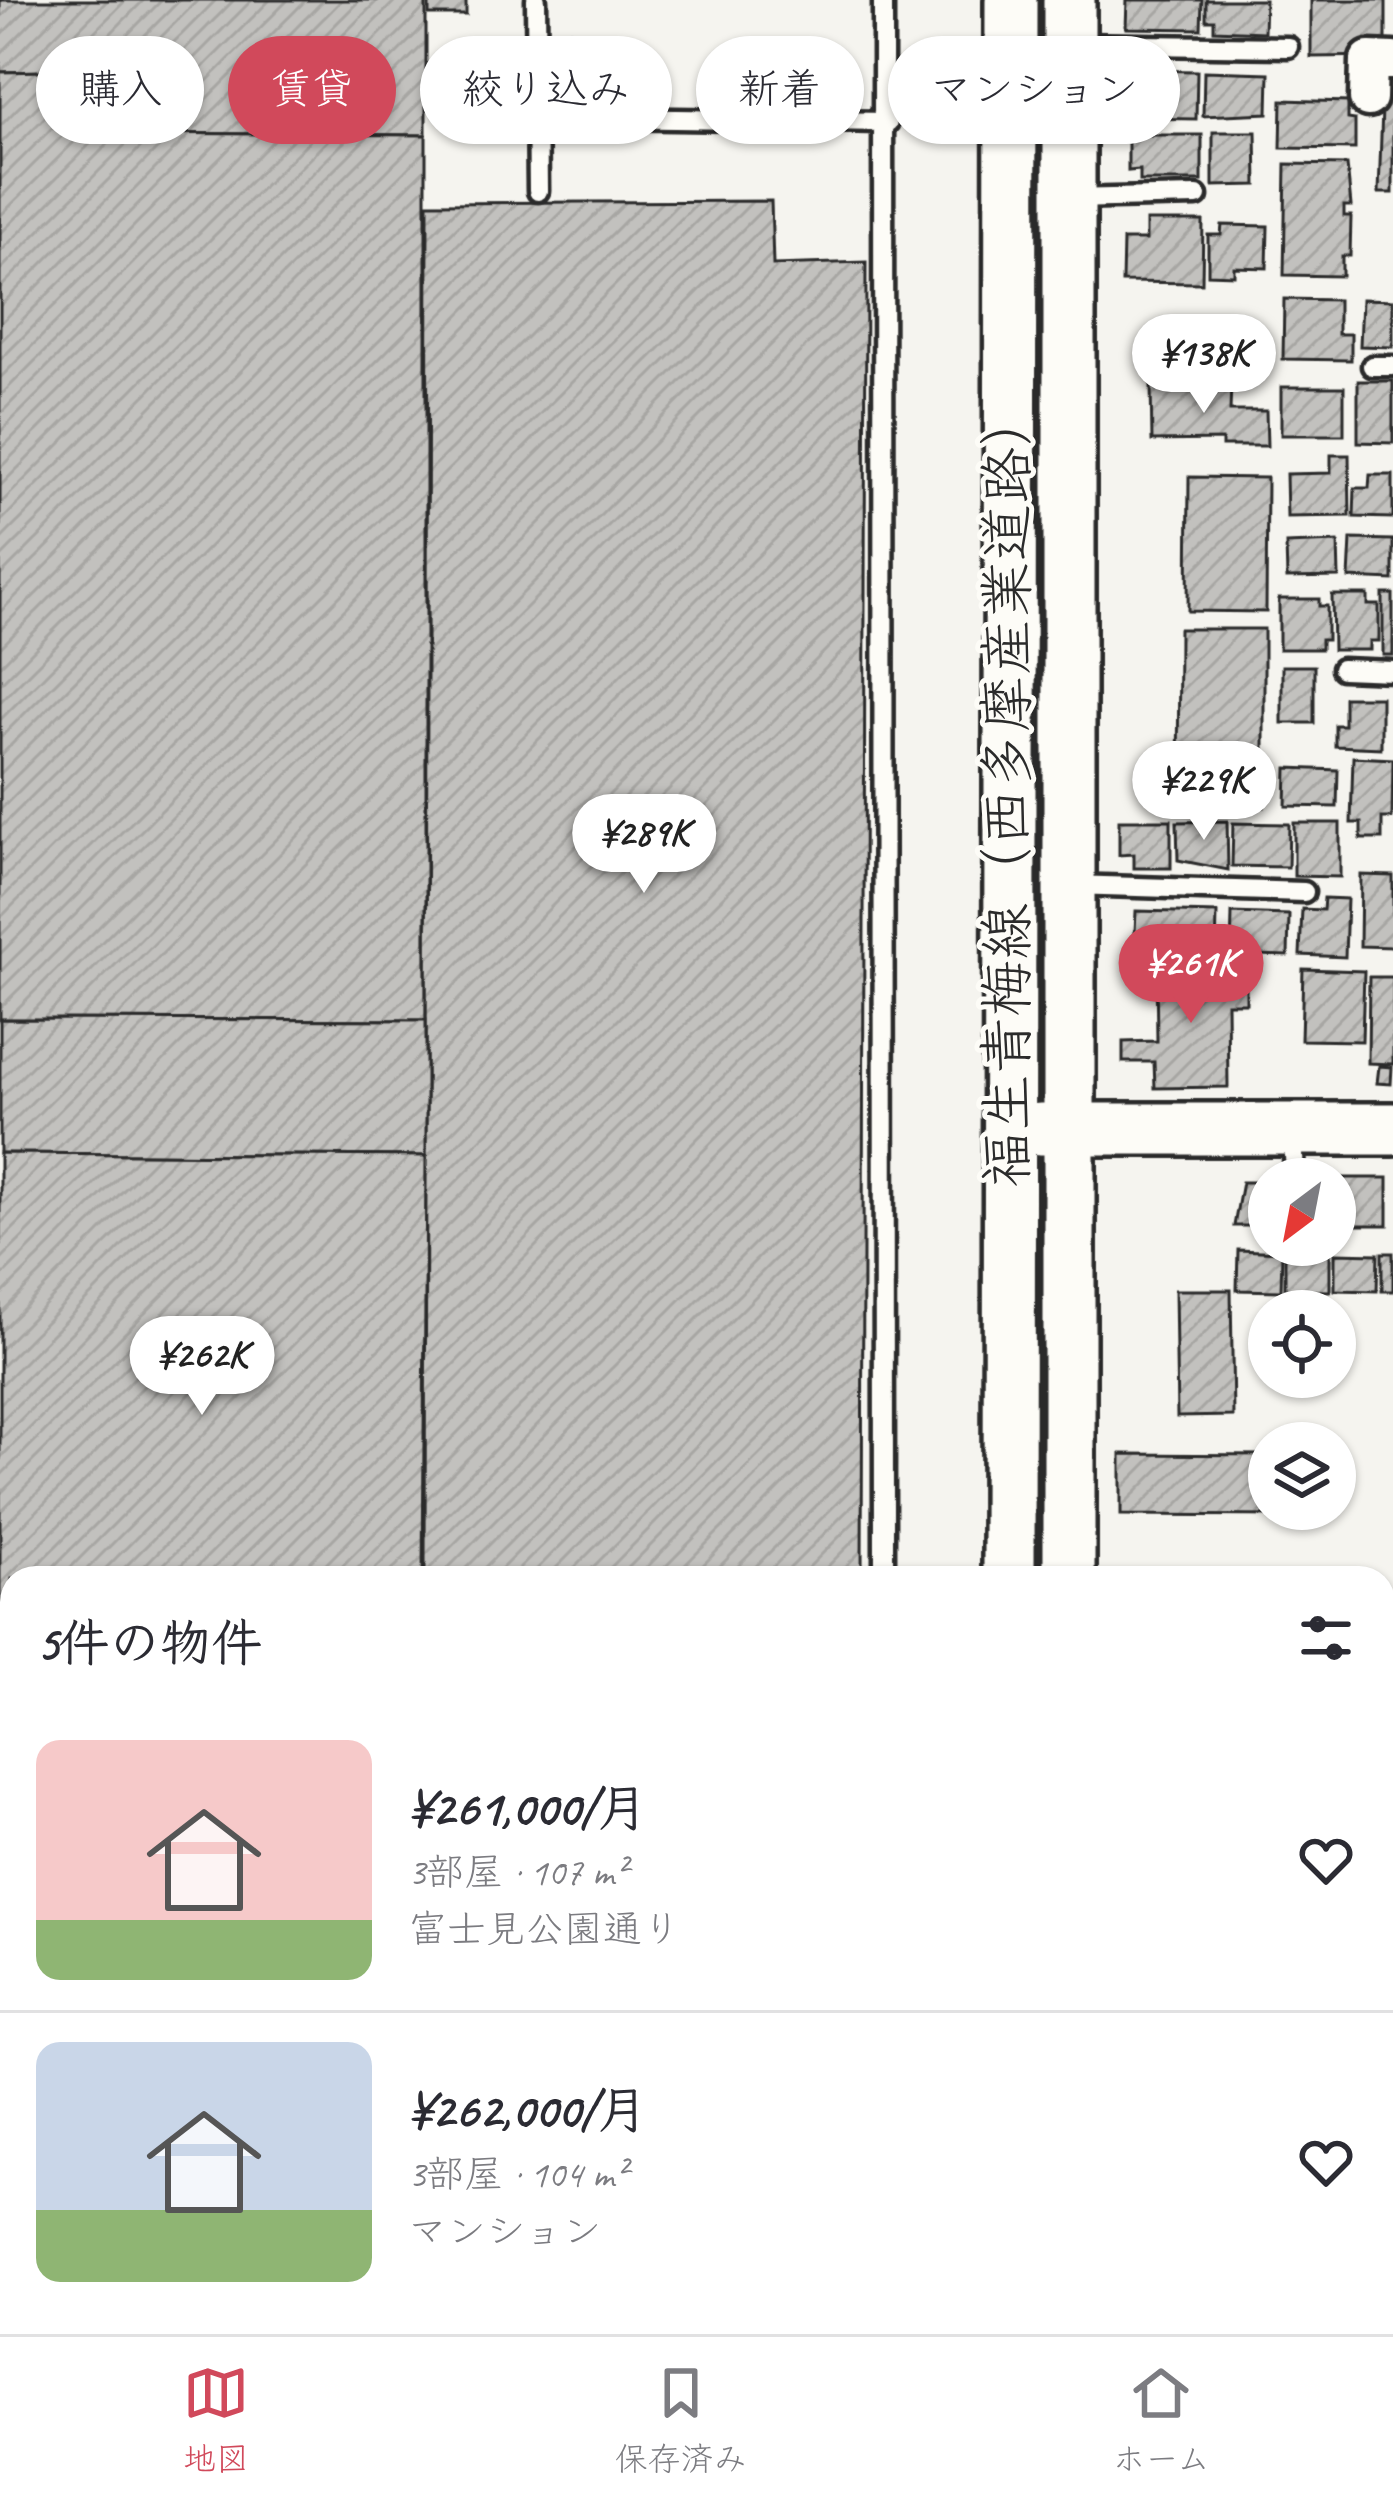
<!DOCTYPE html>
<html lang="ja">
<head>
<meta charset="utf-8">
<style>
  :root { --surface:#fff; --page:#f2f2f3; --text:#2b2b33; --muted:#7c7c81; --line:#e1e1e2; --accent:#d1495b }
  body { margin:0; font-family:Caveat,"Klee One",sans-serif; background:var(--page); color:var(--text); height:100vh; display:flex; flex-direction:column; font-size:45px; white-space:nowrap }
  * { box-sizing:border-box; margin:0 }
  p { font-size:39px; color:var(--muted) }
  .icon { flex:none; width:66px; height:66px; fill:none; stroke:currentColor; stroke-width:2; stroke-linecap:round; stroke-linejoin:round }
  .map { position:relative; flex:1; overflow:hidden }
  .drawer { position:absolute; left:0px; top:1566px; width:1395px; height:768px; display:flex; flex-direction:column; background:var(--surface); border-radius:36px 36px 0 0; box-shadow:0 3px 9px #0004 }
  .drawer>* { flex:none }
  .banner { position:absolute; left:36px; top:36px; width:1323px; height:108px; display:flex; gap:24px }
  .needle { width:78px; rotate:212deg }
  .tools { position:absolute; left:1248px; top:1158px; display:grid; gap:24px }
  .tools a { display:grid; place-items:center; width:108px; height:108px; border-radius:50%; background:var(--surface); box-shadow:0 3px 9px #0004; font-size:60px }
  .price { position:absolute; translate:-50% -102px; padding:0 27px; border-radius:42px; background:#fff; color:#222; font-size:39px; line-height:78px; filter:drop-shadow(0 3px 6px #0008) }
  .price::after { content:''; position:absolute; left:50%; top:72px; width:36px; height:27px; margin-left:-18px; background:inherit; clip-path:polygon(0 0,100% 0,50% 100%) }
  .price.on { background:var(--accent); color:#fff }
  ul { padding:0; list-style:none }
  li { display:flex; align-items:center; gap:36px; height:300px; padding:0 36px }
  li+li { border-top:3px solid var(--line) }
  li span { display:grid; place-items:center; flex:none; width:336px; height:240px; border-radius:24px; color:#555 }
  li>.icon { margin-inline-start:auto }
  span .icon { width:144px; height:144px; fill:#fffc; stroke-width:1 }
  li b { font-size:51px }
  h2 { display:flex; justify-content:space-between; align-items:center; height:144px; padding:0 36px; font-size:51px }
  .chip { padding:0 42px; border-radius:54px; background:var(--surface); box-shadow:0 3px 9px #0004; font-size:42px; line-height:108px }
  .chip.on { background:var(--accent); color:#fff }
  .tab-bar { display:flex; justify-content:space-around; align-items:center; height:168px; border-top:3px solid var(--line); background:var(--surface); font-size:33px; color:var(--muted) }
  .tab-bar a { display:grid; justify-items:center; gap:6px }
  .tab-bar .on { color:var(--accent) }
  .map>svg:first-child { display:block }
</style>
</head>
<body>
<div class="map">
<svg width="1393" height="2334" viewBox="0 0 1393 2334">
  <defs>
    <pattern id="grass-dots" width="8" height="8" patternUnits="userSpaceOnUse" patternTransform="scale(3)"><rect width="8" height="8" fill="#d7d6d2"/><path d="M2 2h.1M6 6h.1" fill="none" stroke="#b9b8b4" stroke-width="1.8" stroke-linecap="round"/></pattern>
    <pattern id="building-hatch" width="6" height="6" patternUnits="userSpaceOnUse" patternTransform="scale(3)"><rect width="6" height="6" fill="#c2c1be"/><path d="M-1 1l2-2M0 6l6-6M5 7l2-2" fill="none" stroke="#a7a6a3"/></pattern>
  </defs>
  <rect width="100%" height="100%" fill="#f5f4ef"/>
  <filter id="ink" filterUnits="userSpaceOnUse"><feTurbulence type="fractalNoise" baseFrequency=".00833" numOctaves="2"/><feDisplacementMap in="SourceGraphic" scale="24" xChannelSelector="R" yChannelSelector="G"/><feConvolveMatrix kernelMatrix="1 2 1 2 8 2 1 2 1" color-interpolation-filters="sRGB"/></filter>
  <g filter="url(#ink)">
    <g fill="url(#grass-dots)" stroke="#81807e" stroke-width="3">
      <path d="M1033 0H1045L1044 345 1038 347Z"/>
      <path d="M1040 381 1046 383 1042 1037 1034 1032 1035 387Z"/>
      <path d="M1040 1216 1045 1328 1040 1330 1034 1324 1035 1223Z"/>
    </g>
    <g fill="url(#building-hatch)" stroke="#2b2b2b" stroke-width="3">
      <path d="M0 0H426V135L95 133 96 70 0 72Z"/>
      <rect x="429" y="0" width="37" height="15"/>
      <path d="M1127 0H1202L1201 29 1126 28Z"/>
      <path d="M1206 0H1265L1264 32 1214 30V20H1206Z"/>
      <path d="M1311 0H1386V56L1311 57Z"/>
      <path d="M96 70 95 133 426 135V1020L0 1019V72Z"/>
      <path d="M1133 70 1197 71 1196 119 1133 118Z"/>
      <path d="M1204 71 1269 73 1268 113 1203 116Z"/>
      <path d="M435 73H466L465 117 434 116Z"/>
      <path d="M1383 80H1393V193H1379Z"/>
      <path d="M1282 100 1348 102V119L1355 120V149L1281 148Z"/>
      <path d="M1213 132H1256L1257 185 1213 186Z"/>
      <path d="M1128 135H1202V181H1140V170L1128 171Z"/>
      <path d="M1286 164 1347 165 1351 206H1344V216H1351L1350 256H1342V276L1284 275Z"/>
      <path d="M771 201 773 265 866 262 862 1578H425L428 203Z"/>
      <path d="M1146 221H1203L1202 283 1122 282 1123 240H1146Z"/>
      <path d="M1222 225 1268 226 1267 268 1234 267V275L1208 274V235H1221Z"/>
      <path d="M1284 299 1338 300V334H1351V360L1283 359Z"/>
      <path d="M1362 299 1393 300V347L1360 346Z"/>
      <path d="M1358 381H1393V443L1358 442Z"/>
      <path d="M1231 383 1230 411H1266L1267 446H1222V440L1152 441 1151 384Z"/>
      <rect x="1281" y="387" width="63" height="48"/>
      <path d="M1331 455H1349L1350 516 1287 517 1286 474 1331 473Z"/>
      <path d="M1370 475H1393V518L1354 517 1355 488H1369Z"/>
      <path d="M1189 477 1267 478 1266 612 1188 611Z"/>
      <path d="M1351 539 1393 540V580L1349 578Z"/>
      <path d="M1338 542 1339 577 1287 578 1286 544Z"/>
      <rect x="1383" y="594" width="10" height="61"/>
      <path d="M1332 595H1368V605H1379V641H1370V650H1333Z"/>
      <path d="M1279 599H1319V606H1327V640H1321V649H1279Z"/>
      <path d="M1179 629H1264V807H1178Z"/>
      <rect x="1282" y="666" width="32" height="57"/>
      <path d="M1344 697H1381V748L1335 746V725H1344Z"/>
      <path d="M1353 757 1393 759 1392 818H1382V839H1361V823H1351Z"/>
      <path d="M1287 768 1338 770 1337 807 1286 806Z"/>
      <path d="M1119 820H1171V868H1134V854L1119 855Z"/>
      <path d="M1227 821 1228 870 1178 860 1177 822Z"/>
      <path d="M1233 823 1289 824 1288 867 1232 866Z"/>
      <path d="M1294 823H1340V877L1294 876Z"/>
      <path d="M1361 875 1393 876V947L1360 946Z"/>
      <path d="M1324 898 1347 899 1345 957 1300 955 1302 909 1323 910Z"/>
      <path d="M1136 911 1217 913 1216 956 1134 953Z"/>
      <path d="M1232 913 1289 915 1288 956 1231 954Z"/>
      <path d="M1246 965V1003H1227L1228 1087 1155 1088 1154 1062H1123V1042L1157 1041 1156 966Z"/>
      <path d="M1303 969 1364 971 1362 1041 1301 1040Z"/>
      <path d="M1369 977H1393V1064L1368 1063Z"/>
      <path d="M0 1019 426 1020V1156L0 1153Z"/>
      <path d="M1379 1066 1392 1067 1391 1084 1377 1083Z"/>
      <path d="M0 1153 426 1156 423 1578H12V2322H418V2334H0Z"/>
      <path d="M1318 1178H1388V1225H1335V1179Z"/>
      <path d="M1242 1182H1269V1226H1234Z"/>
      <path d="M1238 1250 1282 1252 1281 1291 1237 1290Z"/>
      <path d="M1285 1252H1330V1291L1285 1290Z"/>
      <path d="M1335 1253 1378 1254 1377 1291 1335 1290Z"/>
      <rect x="1382" y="1253" width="11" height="38"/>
      <path d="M1175 1290H1231L1233 1416 1177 1417Z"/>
      <path d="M1121 1454 1269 1455V1509H1293V1516L1121 1515Z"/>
      <rect x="1383" y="1634" width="10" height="51"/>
      <rect x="1383" y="1878" width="10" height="50"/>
      <rect x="1383" y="1961" width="10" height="46"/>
      <rect x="1383" y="2064" width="10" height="68"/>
      <rect x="1383" y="2191" width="10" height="44"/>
      <path d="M1383 2245 1393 2246V2284H1383Z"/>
      <rect x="423" y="2322" width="51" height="12"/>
      <path d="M637 2322H838V2327L637 2326Z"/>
      <path d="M1232 2322H1283V2328L1232 2327Z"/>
      <rect x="1292" y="2322" width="63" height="12"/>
      <path d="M1372 2322H1393V2334H1364H1372Z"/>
    </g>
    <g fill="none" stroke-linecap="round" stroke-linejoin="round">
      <defs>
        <g id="lane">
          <path d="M536 0 538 191"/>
          <path d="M883 0 884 1578"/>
          <path d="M1071 44 1288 47"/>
          <path d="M539 117 888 122"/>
          <path d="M1070 199 1197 196"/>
          <path d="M1372 366H1393"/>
          <path d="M1342 669 1393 671"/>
          <path d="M1071 885 1304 892"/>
          <path d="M1293 1130 1295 1179"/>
          <path d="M896 2322V2334"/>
          <path d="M532 2334V2322"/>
        </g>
        <g id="street">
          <path d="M1368 98 1369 60 1393 61"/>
          <path d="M1383 2158H1393"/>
        </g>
        <g id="secondary">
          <path d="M1040 1129H1393"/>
          <path d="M1009 1578 1011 0"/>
          <path d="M1069 1578V0"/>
          <path d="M1068 2322V2334"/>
          <path d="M1008 2334V2322"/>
        </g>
      </defs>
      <use href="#lane" stroke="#2b2b2b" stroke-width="27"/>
      <use href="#street" stroke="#2b2b2b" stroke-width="45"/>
      <use href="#secondary" stroke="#2b2b2b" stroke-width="60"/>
      <path stroke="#2b2b2b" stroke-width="8" stroke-dasharray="3 9" stroke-linecap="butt" d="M567 31 601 72 650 86"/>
      <use href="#lane" stroke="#fdfcf7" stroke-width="18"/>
      <use href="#street" stroke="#fdfcf7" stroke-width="36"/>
      <use href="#secondary" stroke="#fdfcf7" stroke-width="51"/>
    </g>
  </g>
  <g text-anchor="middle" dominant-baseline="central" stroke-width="10" stroke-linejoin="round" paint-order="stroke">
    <g font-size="57" fill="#2b2b2b" stroke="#fdfcf7">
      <text transform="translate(1007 789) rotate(-90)">福生青梅線（西多摩産業道路）</text>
    </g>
  </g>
</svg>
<div class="tools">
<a><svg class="needle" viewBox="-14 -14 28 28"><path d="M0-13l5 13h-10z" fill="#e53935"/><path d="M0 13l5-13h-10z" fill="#7c7c81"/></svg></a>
<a><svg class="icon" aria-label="locate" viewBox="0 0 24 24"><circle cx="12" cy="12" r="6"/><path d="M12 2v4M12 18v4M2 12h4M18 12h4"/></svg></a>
<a><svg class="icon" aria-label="layers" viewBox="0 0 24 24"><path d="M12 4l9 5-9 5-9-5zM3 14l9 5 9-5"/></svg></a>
</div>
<b class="price" style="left:1204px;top:416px">¥138K</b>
<b class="price" style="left:1204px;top:843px">¥229K</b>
<b class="price" style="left:644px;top:896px">¥289K</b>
<b class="price on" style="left:1191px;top:1026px">¥261K</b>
<b class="price" style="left:202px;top:1418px">¥262K</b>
<div class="banner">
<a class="chip">購入</a>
<a class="chip on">賃貸</a>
<a class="chip">絞り込み</a>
<a class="chip">新着</a>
<a class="chip">マンション</a>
</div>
<section class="drawer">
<h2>5件の物件<svg class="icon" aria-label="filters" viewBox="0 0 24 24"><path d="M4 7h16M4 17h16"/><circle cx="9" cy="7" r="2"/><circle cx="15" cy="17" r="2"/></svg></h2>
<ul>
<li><span style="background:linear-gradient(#f6c9c9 75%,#8fb573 0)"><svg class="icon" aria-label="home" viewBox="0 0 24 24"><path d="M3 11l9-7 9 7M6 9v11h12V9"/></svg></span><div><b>¥261,000/月</b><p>3部屋 · 107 m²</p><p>富士見公園通り</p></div><svg class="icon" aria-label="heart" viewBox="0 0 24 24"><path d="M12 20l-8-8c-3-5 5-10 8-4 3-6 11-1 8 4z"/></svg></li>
<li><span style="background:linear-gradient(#c9d6e8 70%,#8fb573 0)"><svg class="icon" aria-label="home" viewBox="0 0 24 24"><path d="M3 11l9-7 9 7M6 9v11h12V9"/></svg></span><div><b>¥262,000/月</b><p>3部屋 · 104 m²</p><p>マンション</p></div><svg class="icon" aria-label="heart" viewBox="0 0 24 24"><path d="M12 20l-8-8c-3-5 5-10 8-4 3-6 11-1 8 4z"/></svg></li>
</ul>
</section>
</div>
<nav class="tab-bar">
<a class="on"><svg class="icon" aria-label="map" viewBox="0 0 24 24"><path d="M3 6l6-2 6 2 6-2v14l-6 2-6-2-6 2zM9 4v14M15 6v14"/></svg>地図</a>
<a><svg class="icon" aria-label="saved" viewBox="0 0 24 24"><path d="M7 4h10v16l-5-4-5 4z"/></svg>保存済み</a>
<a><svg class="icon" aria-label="home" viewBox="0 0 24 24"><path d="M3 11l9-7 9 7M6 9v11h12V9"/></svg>ホーム</a>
</nav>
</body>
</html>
